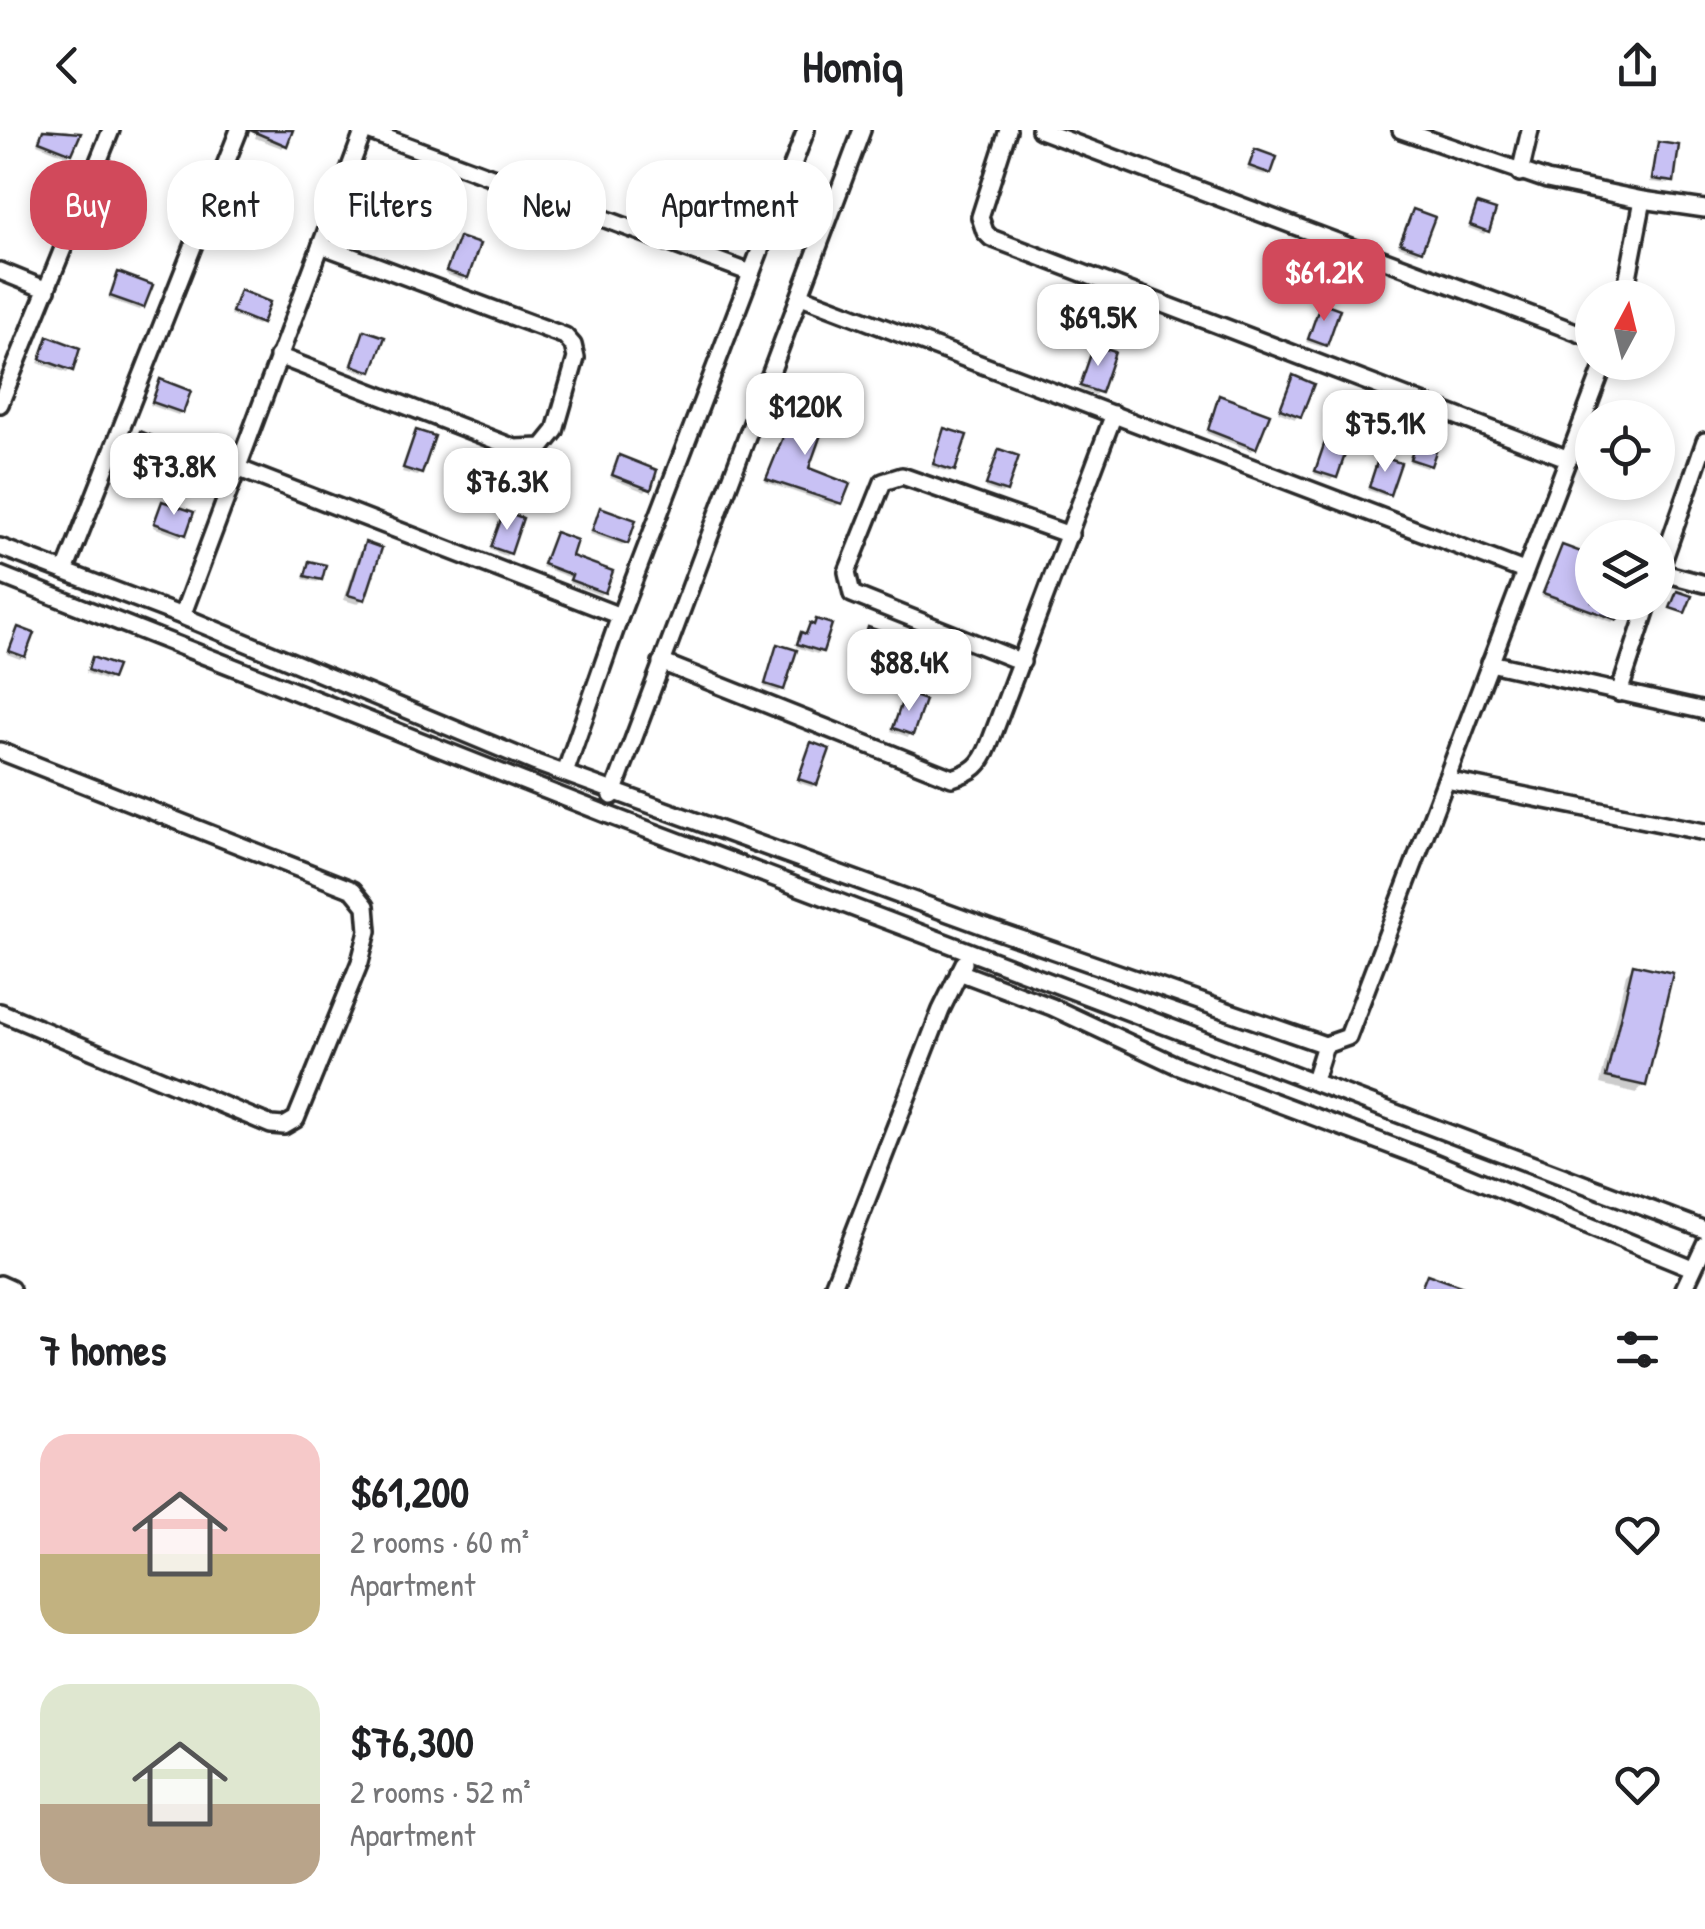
<!DOCTYPE html>
<html lang="en">
<head>
<meta charset="utf-8">
<style>
  :root { --surface:#fff; --page:#f6f6f6; --text:#202124; --muted:#757577; --accent:#d1495b }
  body { margin:0; font-family:"Patrick Hand",sans-serif; background:var(--page); color:var(--text); height:100vh; display:flex; flex-direction:column; font-size:38px; white-space:nowrap }
  * { box-sizing:border-box; margin:0 }
  p { font-size:32px; color:var(--muted) }
  .icon { flex:none; width:55px; height:55px; fill:none; stroke:currentColor; stroke-width:2; stroke-linecap:round; stroke-linejoin:round }
  .map { position:relative; height:1159px; overflow:hidden }
  .sheet { display:flex; flex-direction:column; background:var(--surface); flex:1 }
  .sheet>* { flex:none }
  .hud { position:absolute; left:30px; top:30px; width:1000px; height:90px; display:flex; gap:20px }
  .needle { width:65px; rotate:7deg }
  .fabs { position:absolute; left:1575px; top:150px; display:grid; gap:20px }
  .fabs a { display:grid; place-items:center; width:100px; height:100px; border-radius:50%; background:var(--surface); box-shadow:0 5px 15px #0003; font-size:50px }
  .price { position:absolute; translate:-50% -85px; padding:0 22px; border-radius:20px; background:#fff; color:#222; font-size:32px; line-height:65px; filter:drop-shadow(0 2px 5px #0008) }
  .price::after { content:''; position:absolute; left:50%; top:60px; width:30px; height:22px; margin-left:-15px; background:inherit; clip-path:polygon(0 0,100% 0,50% 100%) }
  .price.current { background:var(--accent); color:#fff }
  ul { padding:0; list-style:none }
  li { display:flex; align-items:center; gap:30px; height:250px; padding:0 40px }
  li span { display:grid; place-items:center; flex:none; width:280px; height:200px; border-radius:30px; color:#555 }
  li>.icon { margin-inline-start:auto }
  span .icon { width:120px; height:120px; fill:#fffc; stroke-width:1 }
  li b { font-size:42px }
  h2 { display:flex; justify-content:space-between; align-items:center; height:120px; padding:0 40px; font-size:42px }
  .chip { padding:0 35px; border-radius:40px; background:var(--surface); box-shadow:0 5px 15px #0003; font-size:35px; line-height:90px }
  .chip.current { background:var(--accent); color:#fff }
  header { display:flex; justify-content:space-between; align-items:center; height:130px; padding:0 40px; background:var(--surface); font-size:45px; font-weight:700 }
  .map>svg:first-child { display:block }
</style>
</head>
<body>
<header><svg class="icon" aria-label="back" viewBox="0 0 24 24"><path d="M15 5l-7 7 7 7"/></svg>Homiq<svg class="icon" aria-label="share" viewBox="0 0 24 24"><path d="M12 15V3M7 8l5-5 5 5M5 13v7h14v-7"/></svg></header>
<div class="map">
<svg width="1705" height="1159" viewBox="0 0 1705 1159">
  <rect width="100%" height="100%" fill="#fff"/>
  <filter id="ink" filterUnits="userSpaceOnUse"><feTurbulence type="fractalNoise" baseFrequency=".01" numOctaves="2"/><feDisplacementMap in="SourceGraphic" scale="20" xChannelSelector="R" yChannelSelector="G"/><feConvolveMatrix kernelMatrix="1 2 1 2 8 2 1 2 1" color-interpolation-filters="sRGB"/></filter>
  <g filter="url(#ink)">
    <g fill="#0003">
      <path d="M43 0H66L77 4 70 23 67 26 37 14Z"/>
      <path d="M258 0 285 15 282 18 255 8Z"/>
      <path d="M1659 14 1671 51 1668 54 1650 52Z"/>
      <path d="M1255 22 1269 42 1266 45 1247 40Z"/>
      <path d="M396 38 426 87 423 90 381 74Z"/>
      <path d="M727 50 753 81 750 85 716 72Z"/>
      <path d="M228 70 253 101 249 104 220 93Z"/>
      <path d="M1478 76 1487 100 1484 104 1468 98Z"/>
      <path d="M99 80 122 110 118 113 89 103Z"/>
      <path d="M1414 82 1420 120 1417 123 1398 116Z"/>
      <path d="M459 109 466 147 462 150 445 144Z"/>
      <path d="M119 145 142 177 139 180 108 169Z"/>
      <path d="M240 163 260 192 257 195 230 185Z"/>
      <path d="M1322 175 1325 214 1322 217 1306 212Z"/>
      <path d="M365 203 370 241 367 244 350 238Z"/>
      <path d="M48 209 70 239 67 243 38 233Z"/>
      <path d="M1095 218 1098 261 1095 265 1079 259Z"/>
      <path d="M1294 248 1299 286 1295 289 1278 282Z"/>
      <path d="M160 252 181 282 178 285 150 275Z"/>
      <path d="M1220 268 1254 318 1251 321 1206 303Z"/>
      <path d="M797 278 806 339 840 373 836 376 765 352Z"/>
      <path d="M1422 299 1429 335 1426 338 1409 332Z"/>
      <path d="M945 301 953 339 950 342 931 337Z"/>
      <path d="M416 303 420 343 417 346 402 342Z"/>
      <path d="M137 307 161 334 158 337 130 326Z"/>
      <path d="M1328 309 1335 346 1331 350 1314 344Z"/>
      <path d="M1592 319V338L1587 336Z"/>
      <path d="M999 321 1005 361 1002 364 985 358Z"/>
      <path d="M620 328 648 358 645 362 610 348Z"/>
      <path d="M1380 329 1388 363 1385 366 1367 360Z"/>
      <path d="M160 377 184 404 180 407 153 397Z"/>
      <path d="M601 380 625 412 622 415 590 404Z"/>
      <path d="M504 384 509 423 506 426 490 420Z"/>
      <path d="M556 405 569 427 603 462 600 465 569 453 571 448 542 437Z"/>
      <path d="M366 415 363 469 357 474 344 470 360 421Z"/>
      <path d="M1562 418 1581 455 1592 459V472L1615 489 1612 492 1541 466Z"/>
      <path d="M310 434 320 449 317 452 303 449Z"/>
      <path d="M817 492 821 521 817 524 796 517 799 508 805 506 807 499Z"/>
      <path d="M18 500 23 526 20 529 7 524Z"/>
      <path d="M869 500 875 542 871 545 854 540Z"/>
      <path d="M778 517 782 558 779 562 764 557Z"/>
      <path d="M93 530 110 548 107 551 86 543Z"/>
      <path d="M905 566 911 604 908 607 891 601Z"/>
      <path d="M812 615 815 654 812 657 797 652Z"/>
      <path d="M1634 836 1643 955 1636 963 1600 954 1626 844Z"/>
    </g>
    <g fill="#c8c1f4" stroke="#2b2b2b" stroke-width="2.5">
      <path d="M43 0 81 3 72 24 39 11Z"/>
      <path d="M250 0H293L287 16Z"/>
      <path d="M1658 12 1679 15 1674 52 1652 49Z"/>
      <path d="M1255 19 1277 27 1271 44 1249 36Z"/>
      <path d="M396 35 442 52 428 88 382 70Z"/>
      <path d="M726 47 763 61 755 83 718 68Z"/>
      <path d="M230 64 264 76 255 102 221 90Z"/>
      <path d="M1477 74 1496 80 1489 102 1470 95Z"/>
      <path d="M98 77 132 88 124 111 91 100Z"/>
      <path d="M1413 79 1435 87 1422 121 1400 113Z"/>
      <path d="M459 107 480 114 468 148 446 141Z"/>
      <path d="M118 142 153 155 144 178 110 166Z"/>
      <path d="M240 160 270 172 262 194 232 182Z"/>
      <path d="M1321 172 1340 179 1327 216 1308 209Z"/>
      <path d="M364 200 385 207 372 242 352 235Z"/>
      <path d="M48 206 80 218 73 241 40 229Z"/>
      <path d="M1094 215 1115 222 1101 263 1080 256Z"/>
      <path d="M1293 245 1314 254 1301 287 1280 279Z"/>
      <path d="M160 249 191 261 183 283 152 272Z"/>
      <path d="M1219 265 1270 284 1256 319 1208 300Z"/>
      <path d="M796 275 828 285 809 338 850 354 842 374 766 349Z"/>
      <path d="M1422 297 1442 304 1431 336 1410 329Z"/>
      <path d="M944 298 967 305 955 341 933 334Z"/>
      <path d="M416 300 435 306 422 344 403 338Z"/>
      <path d="M140 301 172 314 163 335 131 322Z"/>
      <path d="M1327 306 1349 313 1337 348 1315 341Z"/>
      <path d="M999 319 1019 326 1007 362 986 355Z"/>
      <path d="M619 325 657 340 651 360 612 345Z"/>
      <path d="M1379 326 1401 333 1390 365 1369 357Z"/>
      <path d="M162 371 194 382 186 405 154 393Z"/>
      <path d="M600 377 636 390 628 414 592 401Z"/>
      <path d="M504 381 523 388 511 424 491 417Z"/>
      <path d="M555 402 577 410 572 426 613 441 605 463 570 450 572 445 543 434Z"/>
      <path d="M365 412 382 418 365 470 348 465Z"/>
      <path d="M1562 415 1592 426 1584 453 1592 456V472H1624L1617 490 1543 463Z"/>
      <path d="M309 431 326 435 322 450 305 446Z"/>
      <path d="M1677 461 1692 466 1685 483 1670 478Z"/>
      <path d="M816 489 832 494 823 522 797 514 801 502 806 504 810 493 814 495Z"/>
      <path d="M18 497 34 503 25 527 9 521Z"/>
      <path d="M868 497 889 504 877 543 856 537Z"/>
      <path d="M777 514 797 520 784 560 765 554Z"/>
      <path d="M92 527 117 536 112 549 88 540Z"/>
      <path d="M905 563 925 570 913 605 893 598Z"/>
      <path d="M811 612 830 619 817 655 798 649Z"/>
      <path d="M1633 834 1673 843 1646 956 1606 947Z"/>
      <path d="M1427 1144 1463 1157V1159H1421Z"/>
    </g>
    <g fill="none" stroke-linecap="round" stroke-linejoin="round">
      <defs>
        <g id="minor">
          <path d="M365 0 751 143"/>
          <path d="M1008 0 980 87 985 102 991 108 1569 329"/>
          <path d="M1040 0 1592 208"/>
          <path d="M1401 0 1547 50 1643 70 1705 79"/>
          <path d="M1520 43 1530 0"/>
          <path d="M0 141 47 160"/>
          <path d="M801 166 1524 441"/>
          <path d="M1624 168 1643 70"/>
          <path d="M278 226 515 318 542 317 555 301 576 228 573 215 565 206 321 115"/>
          <path d="M0 274 111 0"/>
          <path d="M237 338 620 486"/>
          <path d="M0 417 182 486 536 633 992 799 1325 915 1348 907 1605 232"/>
          <path d="M65 441 239 0"/>
          <path d="M1659 442 1705 454"/>
          <path d="M0 445 606 684 1705 1100"/>
          <path d="M1658 446 1705 311"/>
          <path d="M182 486 364 0"/>
          <path d="M661 532 952 648C973 642 981 635 989 615L1114 284"/>
          <path d="M1022 532 852 464 847 442 883 352 902 346 1070 405"/>
          <path d="M1490 533 1705 581"/>
          <path d="M1619 563 1649 472"/>
          <path d="M0 621 353 760 366 776 368 801 360 832 296 989 284 996 271 995 0 882"/>
          <path d="M565 643 620 486 806 0"/>
          <path d="M1446 650 1705 702"/>
          <path d="M612 666 862 0"/>
          <path d="M959 842 1052 877 1176 935 1424 1028 1692 1138"/>
          <path d="M1314 950 1325 915"/>
          <path d="M0 1154 11 1159"/>
          <path d="M832 1159 941 880 964 833"/>
          <path d="M1684 1159 1705 1114"/>
        </g>
      </defs>
      <use href="#minor" stroke="#2b2b2b" stroke-width="22"/>
      <use href="#minor" stroke="#fff" stroke-width="15"/>
    </g>
  </g>
</svg>
<div class="fabs">
<a><svg class="needle" viewBox="-14 -14 28 28"><path d="M0-13l5 13h-10z" fill="#e53935"/><path d="M0 13l5-13h-10z" fill="#757577"/></svg></a>
<a><svg class="icon" aria-label="locate" viewBox="0 0 24 24"><circle cx="12" cy="12" r="6"/><path d="M12 2v4M12 18v4M2 12h4M18 12h4"/></svg></a>
<a><svg class="icon" aria-label="layers" viewBox="0 0 24 24"><path d="M12 4l9 5-9 5-9-5zM3 14l9 5 9-5"/></svg></a>
</div>
<b class="price current" style="left:1324px;top:194px">$61.2K</b>
<b class="price" style="left:1098px;top:239px">$69.5K</b>
<b class="price" style="left:805px;top:328px">$120K</b>
<b class="price" style="left:1385px;top:345px">$75.1K</b>
<b class="price" style="left:174px;top:388px">$73.8K</b>
<b class="price" style="left:507px;top:403px">$76.3K</b>
<b class="price" style="left:909px;top:584px">$88.4K</b>
<div class="hud">
<a class="chip current">Buy</a>
<a class="chip">Rent</a>
<a class="chip">Filters</a>
<a class="chip">New</a>
<a class="chip">Apartment</a>
</div>
</div>
<section class="sheet">
<h2>7 homes<svg class="icon" aria-label="filters" viewBox="0 0 24 24"><path d="M4 7h16M4 17h16"/><circle cx="9" cy="7" r="2"/><circle cx="15" cy="17" r="2"/></svg></h2>
<ul>
<li><span style="background:linear-gradient(#f6c9c9 60%,#c2b280 0)"><svg class="icon" aria-label="home" viewBox="0 0 24 24"><path d="M3 11l9-7 9 7M6 9v11h12V9"/></svg></span><div><b>$61,200</b><p>2 rooms · 60 m²</p><p>Apartment</p></div><svg class="icon" aria-label="heart" viewBox="0 0 24 24"><path d="M12 20l-8-8c-3-5 5-10 8-4 3-6 11-1 8 4z"/></svg></li>
<li><span style="background:linear-gradient(#dfe7d0 60%,#b9a48a 0)"><svg class="icon" aria-label="home" viewBox="0 0 24 24"><path d="M3 11l9-7 9 7M6 9v11h12V9"/></svg></span><div><b>$76,300</b><p>2 rooms · 52 m²</p><p>Apartment</p></div><svg class="icon" aria-label="heart" viewBox="0 0 24 24"><path d="M12 20l-8-8c-3-5 5-10 8-4 3-6 11-1 8 4z"/></svg></li>
</ul>
</section>
</body>
</html>
